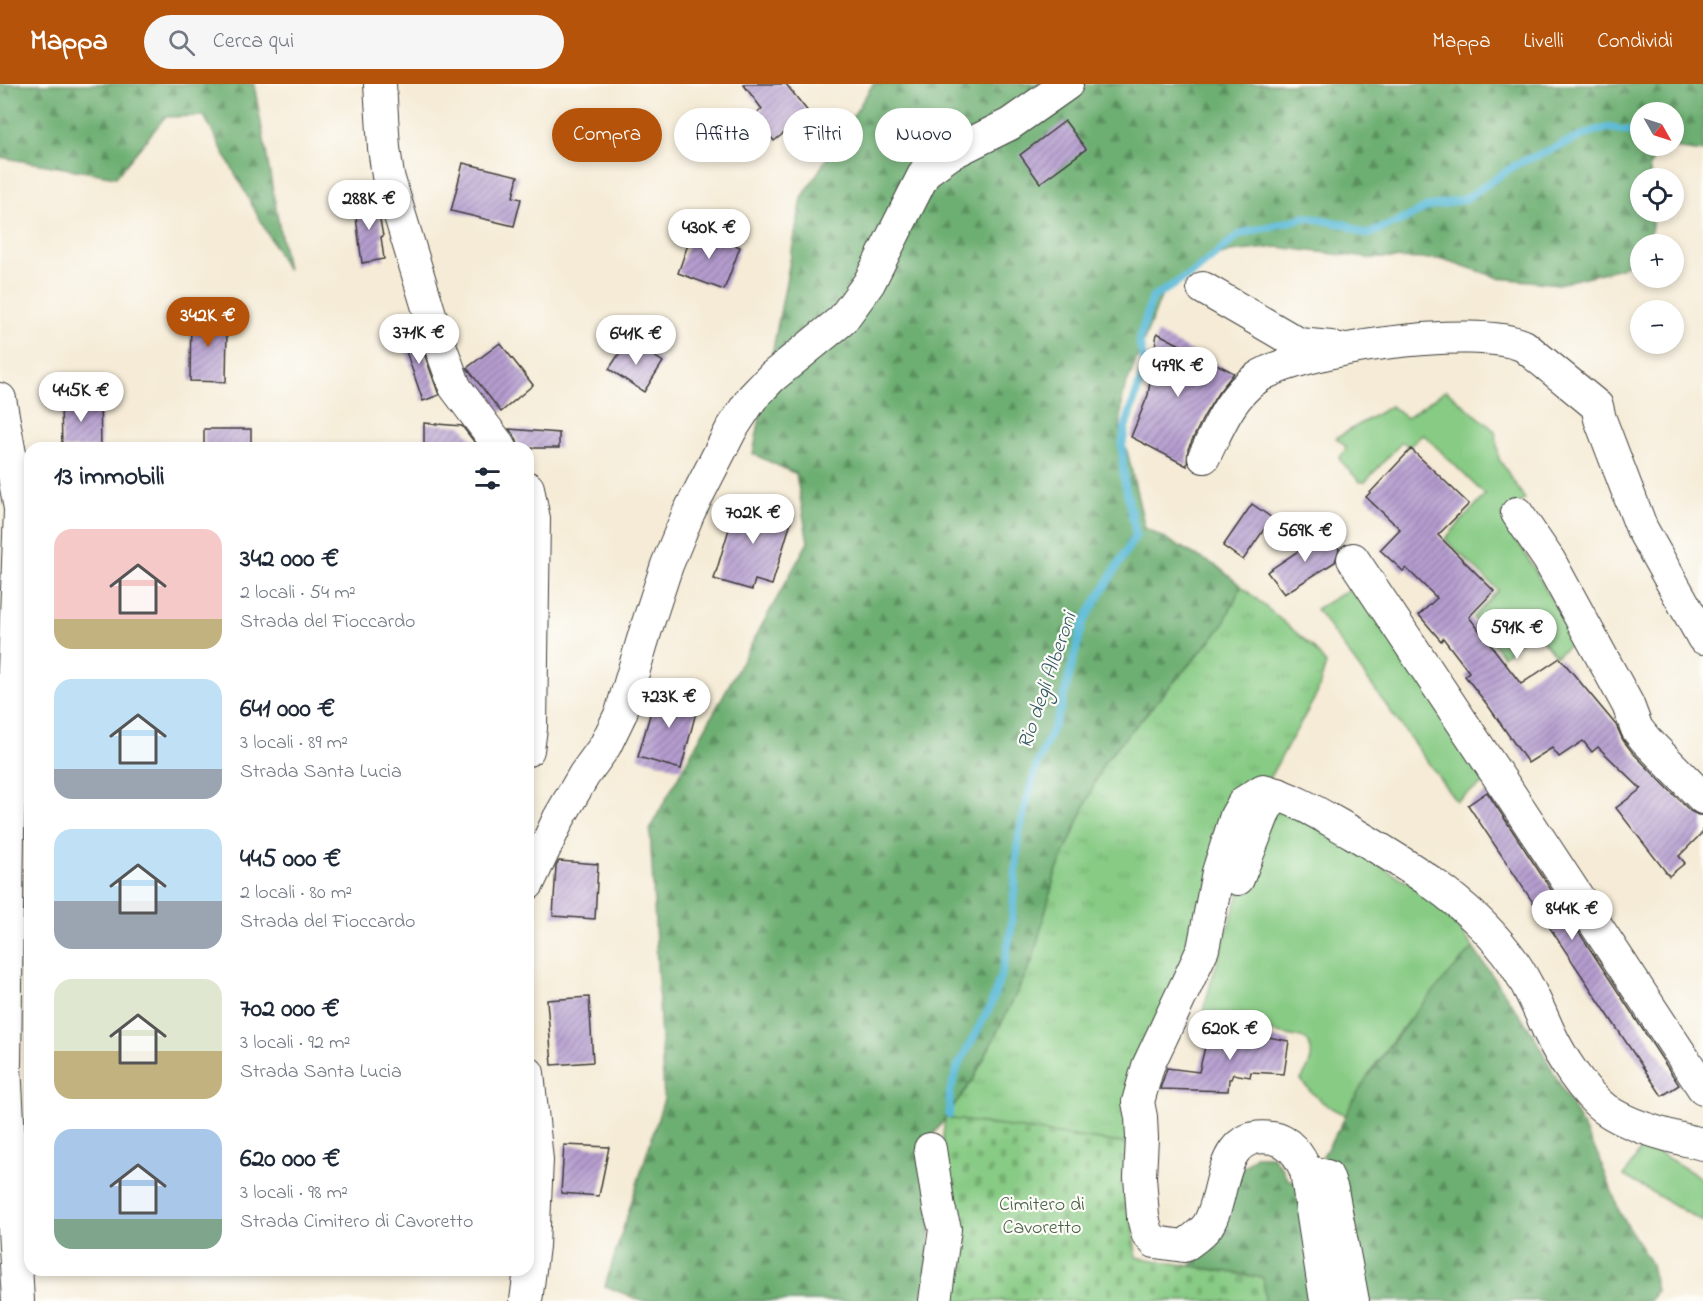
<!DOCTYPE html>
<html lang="it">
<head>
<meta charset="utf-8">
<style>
  :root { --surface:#fff; --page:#f6f6f7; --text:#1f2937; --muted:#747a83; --accent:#b45309 }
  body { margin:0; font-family:"Indie Flower",sans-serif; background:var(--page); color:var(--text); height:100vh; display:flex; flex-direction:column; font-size:22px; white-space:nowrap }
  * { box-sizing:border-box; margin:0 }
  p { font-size:20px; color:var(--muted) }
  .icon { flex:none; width:33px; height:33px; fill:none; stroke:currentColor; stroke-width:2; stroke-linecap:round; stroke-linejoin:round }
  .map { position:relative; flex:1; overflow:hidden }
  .drawer { position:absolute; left:24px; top:358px; width:510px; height:834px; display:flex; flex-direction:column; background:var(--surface); border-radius:18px; box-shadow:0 3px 9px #0003 }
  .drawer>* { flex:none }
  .top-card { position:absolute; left:552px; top:24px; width:570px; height:54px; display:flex; gap:12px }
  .needle { width:39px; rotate:129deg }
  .fabs { position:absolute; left:1630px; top:18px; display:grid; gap:12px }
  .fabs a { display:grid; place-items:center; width:54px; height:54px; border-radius:50%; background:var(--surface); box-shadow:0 3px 9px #0003; font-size:30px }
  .price { position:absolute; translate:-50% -51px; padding:0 14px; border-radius:21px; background:#fff; color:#222; font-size:20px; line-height:39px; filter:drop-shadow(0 2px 3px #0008) }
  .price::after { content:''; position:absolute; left:50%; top:36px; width:18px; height:14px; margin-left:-9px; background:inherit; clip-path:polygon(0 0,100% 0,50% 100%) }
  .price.selected { background:var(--accent); color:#fff }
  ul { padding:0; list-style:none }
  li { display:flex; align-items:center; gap:18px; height:150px; padding:0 30px }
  li span { display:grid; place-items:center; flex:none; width:168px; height:120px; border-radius:18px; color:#555 }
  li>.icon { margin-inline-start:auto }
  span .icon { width:72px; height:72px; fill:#fffc; stroke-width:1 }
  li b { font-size:26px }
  h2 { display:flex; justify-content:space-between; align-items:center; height:72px; padding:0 30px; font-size:26px }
  .pill { padding:0 21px; border-radius:27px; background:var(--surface); box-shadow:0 3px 9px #0003; font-size:21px; line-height:54px }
  .pill.selected { background:var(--accent); color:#fff }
  header { display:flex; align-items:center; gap:36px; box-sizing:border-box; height:84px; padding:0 30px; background:var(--accent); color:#fff }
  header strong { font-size:28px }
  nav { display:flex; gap:33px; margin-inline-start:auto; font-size:21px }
  .search { width:420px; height:54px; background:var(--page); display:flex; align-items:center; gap:15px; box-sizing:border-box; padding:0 21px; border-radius:33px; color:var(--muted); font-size:22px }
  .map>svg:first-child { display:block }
</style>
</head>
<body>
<header>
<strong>Mappa</strong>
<div class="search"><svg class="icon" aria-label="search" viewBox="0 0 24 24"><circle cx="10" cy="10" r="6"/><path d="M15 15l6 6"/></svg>Cerca qui</div>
<nav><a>Mappa</a><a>Livelli</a><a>Condividi</a></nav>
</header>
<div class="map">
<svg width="1703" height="1217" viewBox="0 0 1703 1217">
  <defs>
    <pattern id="grass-tufts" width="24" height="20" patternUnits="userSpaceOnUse" patternTransform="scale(1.5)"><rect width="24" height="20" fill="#87cb84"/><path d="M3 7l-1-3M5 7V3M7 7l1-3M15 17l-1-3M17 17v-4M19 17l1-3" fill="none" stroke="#74ae71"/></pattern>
    <pattern id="forest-firs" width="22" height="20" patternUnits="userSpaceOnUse" patternTransform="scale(1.5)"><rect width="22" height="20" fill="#6daf72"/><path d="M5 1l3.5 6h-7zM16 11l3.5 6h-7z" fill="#598e5d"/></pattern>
    <pattern id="cemetery-stones" width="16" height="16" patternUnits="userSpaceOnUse" patternTransform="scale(1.5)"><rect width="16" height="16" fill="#87cb84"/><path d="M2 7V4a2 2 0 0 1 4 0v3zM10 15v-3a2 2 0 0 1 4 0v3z" fill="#74ae71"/></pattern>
    <pattern id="building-hatch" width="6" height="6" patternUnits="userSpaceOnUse" patternTransform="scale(1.5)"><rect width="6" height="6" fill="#b59dcf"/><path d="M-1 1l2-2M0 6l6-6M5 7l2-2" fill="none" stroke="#927fa7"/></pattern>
  </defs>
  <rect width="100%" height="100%" fill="#fdfcf7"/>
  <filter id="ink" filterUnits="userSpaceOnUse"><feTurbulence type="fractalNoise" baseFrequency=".0167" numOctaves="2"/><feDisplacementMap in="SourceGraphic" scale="12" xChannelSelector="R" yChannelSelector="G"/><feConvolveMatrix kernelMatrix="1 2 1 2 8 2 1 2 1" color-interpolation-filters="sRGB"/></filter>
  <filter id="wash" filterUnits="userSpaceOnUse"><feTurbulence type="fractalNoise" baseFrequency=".008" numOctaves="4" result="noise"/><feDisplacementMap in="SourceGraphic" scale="24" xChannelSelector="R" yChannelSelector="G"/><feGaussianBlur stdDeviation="1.35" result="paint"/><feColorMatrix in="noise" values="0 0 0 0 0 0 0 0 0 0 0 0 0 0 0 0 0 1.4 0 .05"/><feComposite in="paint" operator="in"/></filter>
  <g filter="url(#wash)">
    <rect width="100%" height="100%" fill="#f5ebd6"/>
    <path fill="url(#grass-tufts)" stroke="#527450" stroke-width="1.5" d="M1241 502 1312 562 1326 580 1317 610 1250 728 1128 1060 945 1034 974 994 1032 878 1055 791 1104 678 1222 543Z"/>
    <g fill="url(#forest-firs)" stroke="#446647" stroke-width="1.5" fill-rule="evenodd">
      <path d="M0 0H254L287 186 204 32 165 33 116 93 0 73Z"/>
      <path d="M873 0H1703V68L1663 63 1649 82 1651 94H1641V128H1652V142L1648 160H1641V169L1621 184 1558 200 1499 194 1443 175 1368 174 1277 163 1231 168 1203 176 1161 213 1123 310 1120 346 1128 371 1145 444 1218 483 1241 502 1222 543 1104 678 1055 791 1032 878 974 994 934 1050 927 1055 931 1137 926 1217H642L605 1202 664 1015 650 744 808 458 796 390 753 370 802 114ZM1641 28H1674V62H1641Z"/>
      <path d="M1473 864 1533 950 1599 1073 1620 1129 1651 1180 1656 1207 1650 1217H1265L1263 1194 1190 1182 1215 1156 1240 1087 1255 1072H1272L1282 1084 1287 1095 1299 1099 1317 1082 1341 1041 1359 1004 1422 919Z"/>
    </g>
    <path fill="url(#cemetery-stones)" stroke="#527450" stroke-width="1.5" d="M945 1034 1128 1060 1136 1173 1263 1194 1265 1217H942L944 1202 956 1191 961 1162 950 1114 951 1099 938 1097Z"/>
    <g fill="#87cb84" stroke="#527450" stroke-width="1.5">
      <path d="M1446 306 1495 347 1499 375 1525 415 1501 432 1525 469 1575 557 1556 572 1534 547 1503 572 1473 534 1498 506 1445 455 1485 411 1423 350 1409 363 1404 359H1401L1365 398H1360L1339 375 1346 365 1345 362 1336 354 1391 322 1406 334Z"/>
      <path d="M1358 500 1489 696 1456 717 1316 525Z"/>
      <path d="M1288 726 1425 809 1462 848 1473 864C1426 915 1376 968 1346 1031 1327 1024 1313 1012 1301 996 1309 983 1317 969 1306 955L1207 934 1204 923C1223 857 1243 788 1274 727Z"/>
      <path d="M1644 1060 1703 1095V1138L1624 1092Z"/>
    </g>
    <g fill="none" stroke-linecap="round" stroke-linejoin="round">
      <path stroke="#58b9d7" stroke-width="8" d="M949 1031 950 1008 958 982 991 921 1003 885 1011 847 1019 751 1024 728 1036 684 1061 624 1083 539 1136 451 1124 395 1122 362 1125 344 1145 283 1139 256 1152 214 1194 188 1240 150 1307 133 1347 141 1364 150H1369L1411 132 1427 123 1465 115 1517 80 1594 47 1609 44 1641 49"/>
    </g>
    <g id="blocks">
      <g fill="url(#building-hatch)">
        <path d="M743 0H786L809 29 774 57 754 32 762 25Z"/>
        <path d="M1065 37 1086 65 1040 99 1020 71Z"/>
        <path d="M463 79 518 92 513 113 521 115 514 142 451 127Z"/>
        <path d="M376 115 383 152 381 153 384 175 362 179 354 118Z"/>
        <path d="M693 146 740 163 724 206 678 189Z"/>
        <path d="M191 227 220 228V243H227L226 298 190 297Z"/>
        <path d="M415 244 439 311 423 317 400 250Z"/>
        <path d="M1157 249 1234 289 1218 309 1204 332 1188 365 1187 382 1131 353 1148 311Z"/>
        <path d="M629 255 663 278 644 308 609 285Z"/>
        <path d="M500 259 533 301 501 328 467 284Z"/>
        <path d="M100 313 101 364H62L61 314Z"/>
        <path d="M424 339 462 342 479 364H424Z"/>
        <rect x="204" y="345" width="47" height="19"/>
        <path d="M509 345 559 349V364H519L516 354Z"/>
        <path d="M1411 365 1469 420 1438 451 1494 507 1469 533 1521 600 1560 574 1616 641 1623 656 1633 669 1690 727 1698 731H1703V748L1679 772 1685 779 1669 792 1616 724 1641 705 1598 663 1592 668 1583 657 1559 673 1552 664 1528 679 1489 623 1465 592 1469 588 1443 554 1441 557 1419 531 1437 514 1406 484 1403 487 1380 466 1400 445 1366 413Z"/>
        <path d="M738 415 793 431 772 501 755 496 752 506 714 495Z"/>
        <path d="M1252 420 1272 434 1243 476 1223 462Z"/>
        <path d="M1328 447 1339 465 1335 478 1284 510 1267 488Z"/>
        <path d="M657 606 699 617 681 685 638 673Z"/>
        <path d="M1487 708 1679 1001 1662 1012 1468 721Z"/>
        <path d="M559 777 598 780 595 835 553 832 556 782Z"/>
        <path d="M589 913 593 978 552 981 547 916Z"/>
        <path d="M1210 942 1289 957 1284 990 1251 988 1250 993 1233 990 1231 995H1229L1228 1007 1160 1005 1167 984 1199 988Z"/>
        <path d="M564 1061 609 1063 599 1112 561 1109Z"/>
      </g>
    </g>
  </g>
  <g filter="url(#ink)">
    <use href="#blocks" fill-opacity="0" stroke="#3d3b38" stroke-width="1.5"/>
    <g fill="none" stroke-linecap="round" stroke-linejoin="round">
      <defs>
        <g id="minor">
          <path d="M380 0 384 64 388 92 435 247 455 303 501 364"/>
          <path d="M1203 204 1299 260 1331 263"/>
          <path d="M0 315 20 425 8 747 5 982 18 1217"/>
          <path d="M1204 373C1218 345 1230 312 1257 294 1301 264 1476 240 1524 262L1597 322 1600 335 1642 445 1703 554"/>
          <path d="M528 404 534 435 531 644 528 666"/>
          <path d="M1517 429 1549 476 1628 621 1637 645 1646 656 1703 714"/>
          <path d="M1353 475 1508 707 1703 1004"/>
          <path d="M1238 795 1266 724 1278 710"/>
          <path d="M528 800 559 734 584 691 605 662 621 629 647 542 667 481 689 428 731 346 752 314 772 293 842 236 869 199 925 88 950 70 1010 40 1067 0"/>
          <path d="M930 1065 939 1124 945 1145 935 1217"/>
          <path d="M1306 1087 1327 1092 1332 1106 1353 1217"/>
          <path d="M526 1217 533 1162 537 1076 528 989"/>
          <path d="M1326 1217 1306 1087C1300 1072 1289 1056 1272 1054 1217 1046 1227 1110 1208 1141 1202 1150 1192 1156 1184 1162L1155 1158 1147 1149 1143 1133 1140 1093 1142 1054 1141 1033 1138 1018 1148 982 1203 865 1218 788 1236 732 1244 718 1263 706C1295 714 1324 733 1353 749 1409 782 1466 816 1506 868 1525 892 1537 921 1549 948 1560 972 1584 1009 1605 1025 1628 1042 1675 1054 1703 1060"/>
        </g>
      </defs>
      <use href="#minor" stroke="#3d3b38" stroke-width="34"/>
      <use href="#minor" stroke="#fff" stroke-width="32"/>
    </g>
  </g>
  <g text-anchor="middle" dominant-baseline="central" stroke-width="4.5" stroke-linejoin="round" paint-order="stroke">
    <g font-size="20" fill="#476246" stroke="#fdfcf7">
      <text x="1042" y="1121">Cimitero di<tspan x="1042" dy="23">Cavoretto</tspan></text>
    </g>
    <g font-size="21" font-style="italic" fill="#345b67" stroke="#fdfcf7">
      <text transform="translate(1048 597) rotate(-71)">Rio degli Alberoni</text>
    </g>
  </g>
</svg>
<div class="fabs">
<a><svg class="needle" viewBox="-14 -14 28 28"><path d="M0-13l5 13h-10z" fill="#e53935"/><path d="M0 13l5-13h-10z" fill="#747a83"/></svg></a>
<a><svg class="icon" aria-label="locate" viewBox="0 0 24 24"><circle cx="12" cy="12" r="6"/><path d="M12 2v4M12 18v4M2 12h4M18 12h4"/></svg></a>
<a>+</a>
<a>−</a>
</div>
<b class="price" style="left:369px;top:147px">288K €</b>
<b class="price" style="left:709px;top:176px">430K €</b>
<b class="price selected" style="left:208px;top:264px">342K €</b>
<b class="price" style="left:419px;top:281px">371K €</b>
<b class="price" style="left:636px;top:282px">641K €</b>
<b class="price" style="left:1178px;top:314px">479K €</b>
<b class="price" style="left:81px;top:339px">445K €</b>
<b class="price" style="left:753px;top:461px">702K €</b>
<b class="price" style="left:1305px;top:479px">569K €</b>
<b class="price" style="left:1517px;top:576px">591K €</b>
<b class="price" style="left:669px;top:645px">723K €</b>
<b class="price" style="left:1572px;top:857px">844K €</b>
<b class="price" style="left:1230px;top:977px">620K €</b>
<div class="top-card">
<a class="pill selected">Compra</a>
<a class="pill">Affitta</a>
<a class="pill">Filtri</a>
<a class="pill">Nuovo</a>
</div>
<section class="drawer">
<h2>13 immobili<svg class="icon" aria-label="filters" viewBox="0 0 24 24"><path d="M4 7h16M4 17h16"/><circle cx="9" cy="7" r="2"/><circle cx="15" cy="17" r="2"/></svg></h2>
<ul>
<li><span style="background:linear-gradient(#f6c9c9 75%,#c2b280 0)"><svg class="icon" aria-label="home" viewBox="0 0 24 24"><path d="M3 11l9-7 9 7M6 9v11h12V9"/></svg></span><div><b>342 000 €</b><p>2 locali · 54 m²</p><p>Strada del Fioccardo</p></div></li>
<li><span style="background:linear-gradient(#bfe0f5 75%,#9aa5b1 0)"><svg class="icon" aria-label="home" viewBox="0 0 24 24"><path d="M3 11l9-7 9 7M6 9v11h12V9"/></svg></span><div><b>641 000 €</b><p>3 locali · 89 m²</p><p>Strada Santa Lucia</p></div></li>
<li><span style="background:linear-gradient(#bfe0f5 60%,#9aa5b1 0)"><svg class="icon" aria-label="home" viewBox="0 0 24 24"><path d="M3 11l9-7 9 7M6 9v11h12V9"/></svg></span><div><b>445 000 €</b><p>2 locali · 80 m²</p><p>Strada del Fioccardo</p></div></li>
<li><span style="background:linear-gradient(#dfe7d0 60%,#c2b280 0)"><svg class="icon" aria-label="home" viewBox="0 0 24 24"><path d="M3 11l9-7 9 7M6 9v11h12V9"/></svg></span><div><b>702 000 €</b><p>3 locali · 92 m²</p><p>Strada Santa Lucia</p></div></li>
<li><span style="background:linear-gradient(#a9c7e8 75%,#7fa58c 0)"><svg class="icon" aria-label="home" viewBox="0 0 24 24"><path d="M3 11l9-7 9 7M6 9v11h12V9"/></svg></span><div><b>620 000 €</b><p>3 locali · 98 m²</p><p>Strada Cimitero di Cavoretto</p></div></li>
</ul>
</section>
</div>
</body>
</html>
